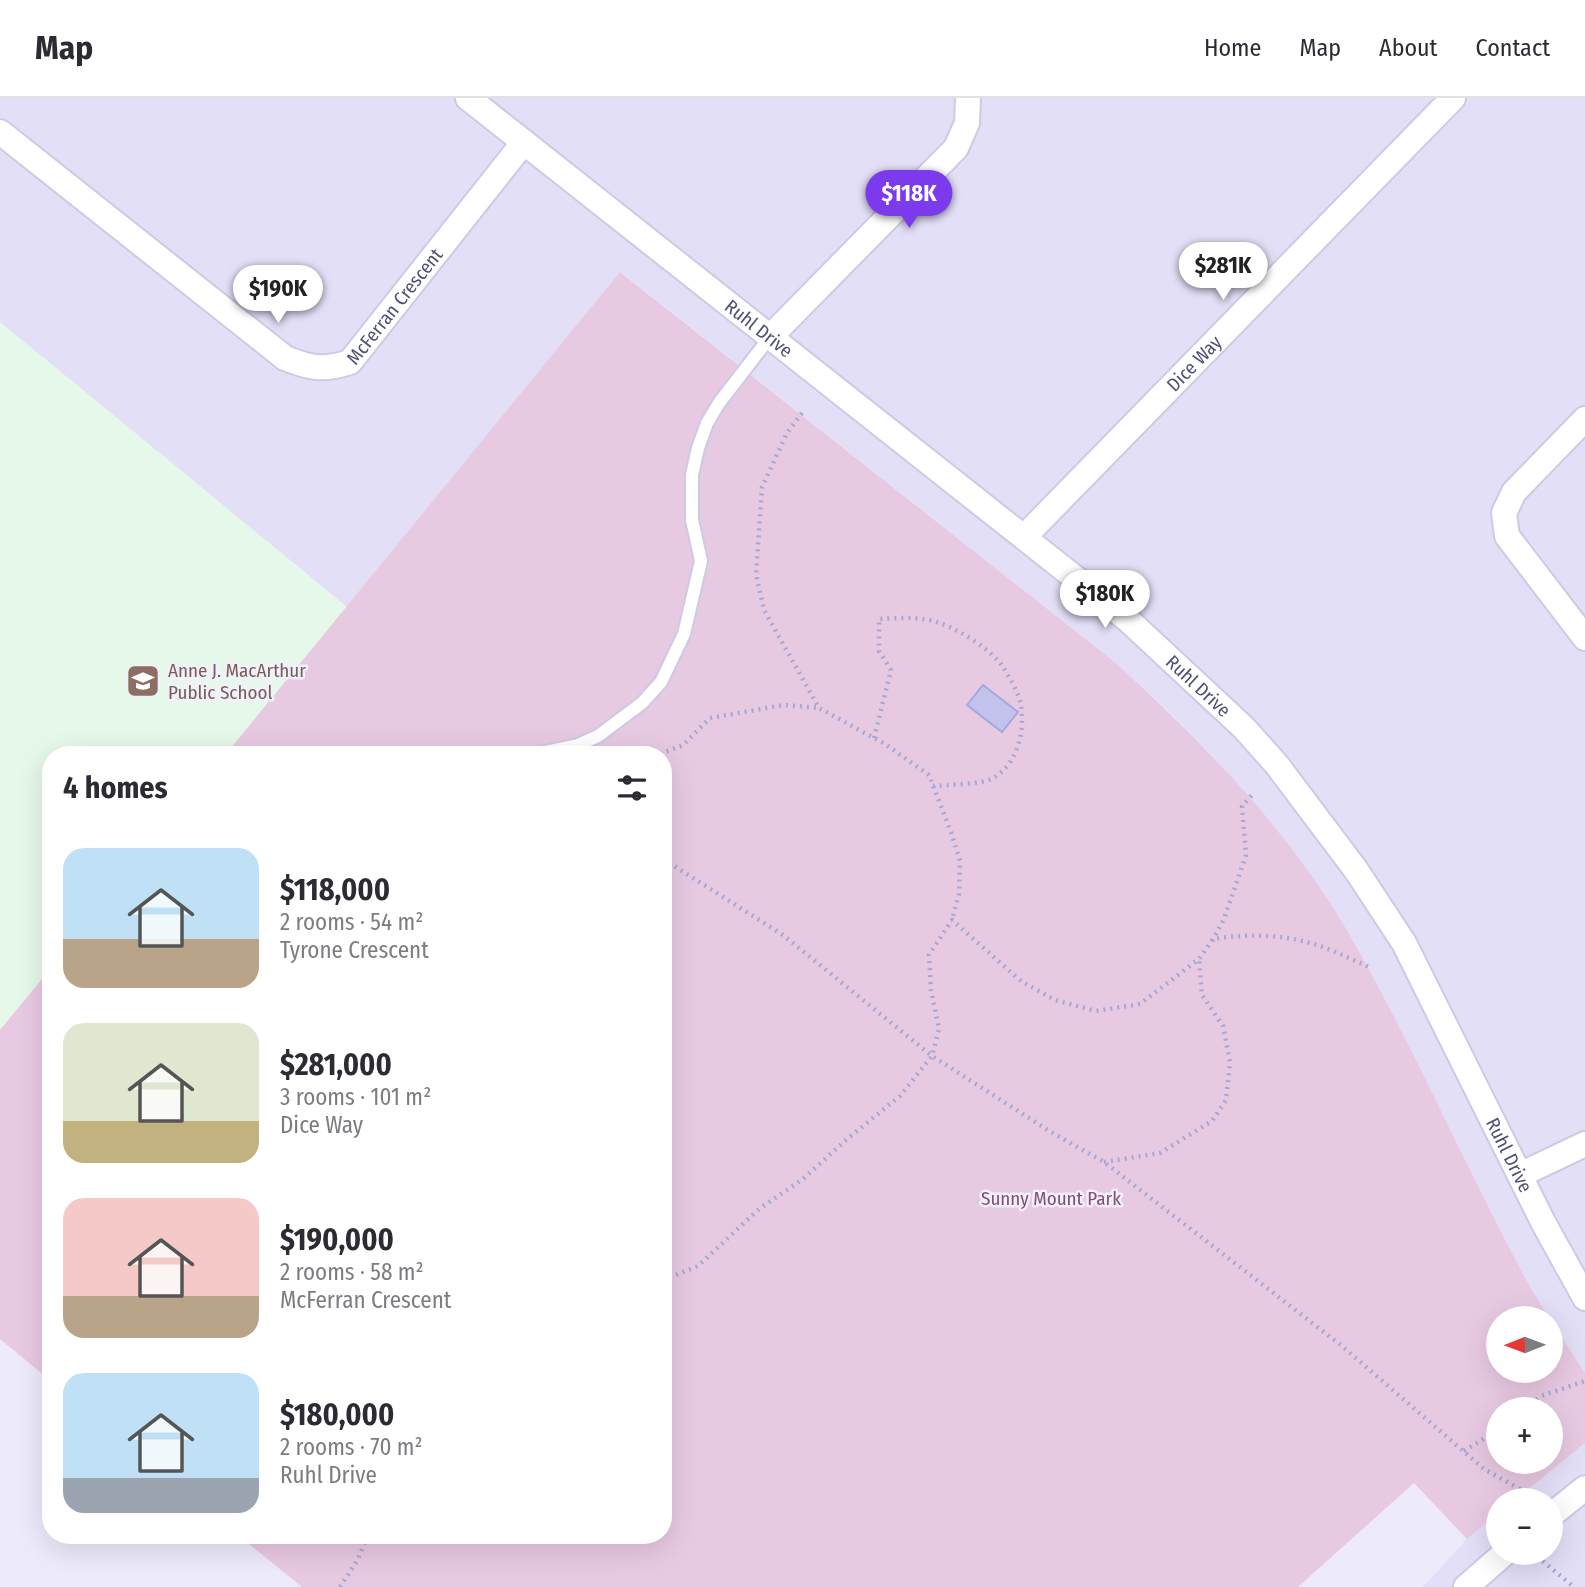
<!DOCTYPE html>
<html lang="en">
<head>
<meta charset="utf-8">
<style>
  :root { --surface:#fff; --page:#f2f2f3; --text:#2b2b33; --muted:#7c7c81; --line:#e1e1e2; --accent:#7c3aed }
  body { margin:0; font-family:"Fira Sans Condensed",sans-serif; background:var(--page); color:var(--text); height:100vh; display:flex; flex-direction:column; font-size:26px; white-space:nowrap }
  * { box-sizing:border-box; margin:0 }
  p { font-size:23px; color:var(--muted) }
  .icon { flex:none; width:38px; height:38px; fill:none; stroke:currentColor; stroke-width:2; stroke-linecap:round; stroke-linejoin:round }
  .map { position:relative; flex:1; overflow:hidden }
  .drawer { position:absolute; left:42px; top:648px; width:630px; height:798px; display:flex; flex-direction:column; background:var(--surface); border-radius:28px; box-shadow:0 7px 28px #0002 }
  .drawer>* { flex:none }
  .needle { width:46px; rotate:269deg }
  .tools { position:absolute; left:1486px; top:1208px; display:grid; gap:14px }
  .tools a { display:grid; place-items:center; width:77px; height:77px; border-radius:50%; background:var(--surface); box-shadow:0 7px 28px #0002; font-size:35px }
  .price { position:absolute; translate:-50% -60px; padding:0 16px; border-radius:24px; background:#fff; color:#222; font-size:23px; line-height:46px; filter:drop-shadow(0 2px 4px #0008) }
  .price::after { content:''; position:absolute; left:50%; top:42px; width:21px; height:16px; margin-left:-10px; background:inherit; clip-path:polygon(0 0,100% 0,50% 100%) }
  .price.on { background:var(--accent); color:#fff }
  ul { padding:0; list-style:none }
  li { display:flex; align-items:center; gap:21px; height:175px; padding:0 21px }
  li span { display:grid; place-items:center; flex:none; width:196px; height:140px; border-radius:21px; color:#555 }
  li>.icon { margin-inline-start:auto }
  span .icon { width:84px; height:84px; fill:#fffc; stroke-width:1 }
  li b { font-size:30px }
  h2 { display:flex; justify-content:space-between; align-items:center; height:84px; padding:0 21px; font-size:30px }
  header { display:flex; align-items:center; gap:42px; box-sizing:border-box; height:98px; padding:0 35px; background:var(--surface); border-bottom:2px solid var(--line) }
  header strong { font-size:33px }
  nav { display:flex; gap:38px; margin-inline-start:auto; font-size:24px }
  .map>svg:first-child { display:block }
</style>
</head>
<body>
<header>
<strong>Map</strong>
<nav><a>Home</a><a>Map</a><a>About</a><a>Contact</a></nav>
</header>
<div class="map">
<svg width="1585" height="1489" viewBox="0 0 1585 1489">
  <rect width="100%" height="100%" fill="#edeafb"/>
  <g fill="#e2dff7">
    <path d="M0 0H1585V1275L1539 1206 1513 1159 1389 910 1352 841 1307 772 1260 712 1219 665 1170 614 1117 566 621 174 347 509 0 224Z"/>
    <path d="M1585 1345V1489H1423L1467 1441 1498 1415V1454H1550V1402H1515Z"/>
  </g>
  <path fill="#e6f8ea" d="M0 224 347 509 226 656H51V870L0 932Z"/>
  <g fill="#e8c9e2" fill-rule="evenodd">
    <path d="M620 174 1117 566C1207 648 1293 737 1353 843 1398 922 1436 1004 1476 1084 1499 1130 1521 1176 1549 1220H1498V1272H1550L1551 1223 1585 1275V1345L1515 1402H1498V1415L1467 1441 1414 1385 1298 1489H302L238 1437H663V656H226ZM1498 1311H1550V1363H1498Z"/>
    <path d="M51 870V1283L0 1241V932Z"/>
  </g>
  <path fill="#c2c2ec" stroke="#a5a7e0" stroke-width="2" d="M983 587 1018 614 1002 634 967 607Z"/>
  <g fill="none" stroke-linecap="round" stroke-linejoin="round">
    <defs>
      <path id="lane" d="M535 656 578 647 598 638 642 605 661 584 684 536 701 463 692 422V377L698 350 707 325 719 305 770 239"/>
      <g id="street">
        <path id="s1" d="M468 0 1127 521 1244 630 1277 667 1356 772 1404 845 1543 1124 1585 1200"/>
        <path id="s2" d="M0 34 285 260C310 270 323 273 350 264L524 44"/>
        <path d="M770 239 956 50 967 25 968 0"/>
        <path d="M1585 321 1514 394 1504 415 1507 438 1585 540"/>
        <path id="s3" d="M1024 439 1453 0"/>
        <path d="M1520 1077 1585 1046"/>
        <path d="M1550 1418 1585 1390"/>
        <path d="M1466 1489 1506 1454"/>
      </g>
    </defs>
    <use href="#lane" stroke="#cccae5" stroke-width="16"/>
    <use href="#street" stroke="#cccae5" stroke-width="28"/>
    <g stroke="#a6a8d4" stroke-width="4.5" stroke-dasharray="2 5" stroke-linecap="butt">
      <path d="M802 315 787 335 762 389 756 476 764 512 819 610 885 646 929 677 952 737 960 763 959 796 952 822"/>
      <path d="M874 640 891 572 879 553V521C899 520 924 518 942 526 961 533 992 552 1003 569 1009 579 1019 595 1021 607 1025 634 1018 667 991 681 982 686 946 687 933 688"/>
      <path d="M660 656 683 647 710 620 784 607 819 610"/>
      <path d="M663 761 783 837 932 958 1051 1034 1104 1064 1342 1248 1484 1371 1520 1391 1531 1401"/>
      <path d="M1212 843 1224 821 1246 757 1242 708 1252 697"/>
      <path d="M1104 1064 1160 1055 1212 1023 1226 1002 1230 964 1223 928 1202 897 1199 861"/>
      <path d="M663 1182 698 1168 759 1111 803 1081 846 1042 900 998 932 958 939 931 931 892 929 857 952 822 1021 883 1055 902 1096 913 1140 906 1199 861 1213 841C1244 836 1280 836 1310 845 1331 851 1351 861 1371 870"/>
      <path d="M1526 1311 1541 1298 1585 1283"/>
      <path d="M1464 1353 1498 1332"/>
      <path d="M1532 1454 1574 1489"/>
      <path d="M340 1489 357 1463 368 1437"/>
    </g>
    <use href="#lane" stroke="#fff" stroke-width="12"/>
    <use href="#street" stroke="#fff" stroke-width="24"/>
  </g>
  <defs>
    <symbol id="school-square" viewBox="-11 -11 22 22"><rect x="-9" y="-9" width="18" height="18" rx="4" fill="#8d6e63" stroke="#f3f0fe"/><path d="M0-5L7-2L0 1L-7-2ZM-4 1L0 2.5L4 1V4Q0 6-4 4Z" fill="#fff"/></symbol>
  </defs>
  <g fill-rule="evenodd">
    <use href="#school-square" x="124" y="564" width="38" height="38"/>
  </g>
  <g text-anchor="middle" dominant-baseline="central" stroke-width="5" stroke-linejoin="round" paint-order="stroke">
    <g font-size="19" fill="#4f5174" stroke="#f3f0fe">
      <text stroke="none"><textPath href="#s2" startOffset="502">McFerran Crescent</textPath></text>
      <text stroke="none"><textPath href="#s1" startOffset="371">Ruhl Drive</textPath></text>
      <text stroke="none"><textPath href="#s3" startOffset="243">Dice Way</textPath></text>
      <text stroke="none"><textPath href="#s1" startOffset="938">Ruhl Drive</textPath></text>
      <text stroke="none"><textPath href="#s1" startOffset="1505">Ruhl Drive</textPath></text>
    </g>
    <g font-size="19" fill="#785e54" stroke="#f3f0fe" text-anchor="start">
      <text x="168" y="572">Anne J. MacArthur<tspan x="168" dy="22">Public School</tspan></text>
    </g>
    <g font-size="19" fill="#844e74" stroke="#f3f0fe">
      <text x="1051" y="1100">Sunny Mount Park</text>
    </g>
  </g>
</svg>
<div class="tools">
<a><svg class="needle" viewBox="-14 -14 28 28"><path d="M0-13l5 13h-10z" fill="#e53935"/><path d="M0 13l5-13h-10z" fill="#7c7c81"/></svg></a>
<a>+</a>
<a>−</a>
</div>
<b class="price on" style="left:909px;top:132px">$118K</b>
<b class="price" style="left:1223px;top:204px">$281K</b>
<b class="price" style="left:278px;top:227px">$190K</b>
<b class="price" style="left:1105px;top:532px">$180K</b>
<section class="drawer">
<h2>4 homes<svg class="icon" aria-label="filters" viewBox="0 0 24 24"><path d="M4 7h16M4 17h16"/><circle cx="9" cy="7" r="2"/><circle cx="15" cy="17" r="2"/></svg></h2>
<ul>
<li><span style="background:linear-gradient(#bfe0f5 65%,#b9a48a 0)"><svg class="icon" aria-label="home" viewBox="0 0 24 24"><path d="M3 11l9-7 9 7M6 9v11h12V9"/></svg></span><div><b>$118,000</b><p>2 rooms · 54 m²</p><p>Tyrone Crescent</p></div></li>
<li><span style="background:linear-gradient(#dfe7d0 70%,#c2b280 0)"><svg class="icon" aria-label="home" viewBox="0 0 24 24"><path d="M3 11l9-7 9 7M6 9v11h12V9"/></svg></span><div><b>$281,000</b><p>3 rooms · 101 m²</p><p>Dice Way</p></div></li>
<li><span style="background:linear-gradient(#f6c9c9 70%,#b9a48a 0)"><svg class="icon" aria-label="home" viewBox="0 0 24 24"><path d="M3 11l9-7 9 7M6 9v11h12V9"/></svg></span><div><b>$190,000</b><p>2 rooms · 58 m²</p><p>McFerran Crescent</p></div></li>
<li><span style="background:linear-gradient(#bfe0f5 75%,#9aa5b1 0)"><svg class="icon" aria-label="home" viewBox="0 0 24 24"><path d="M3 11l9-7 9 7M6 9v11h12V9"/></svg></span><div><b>$180,000</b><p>2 rooms · 70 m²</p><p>Ruhl Drive</p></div></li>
</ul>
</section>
</div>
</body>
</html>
